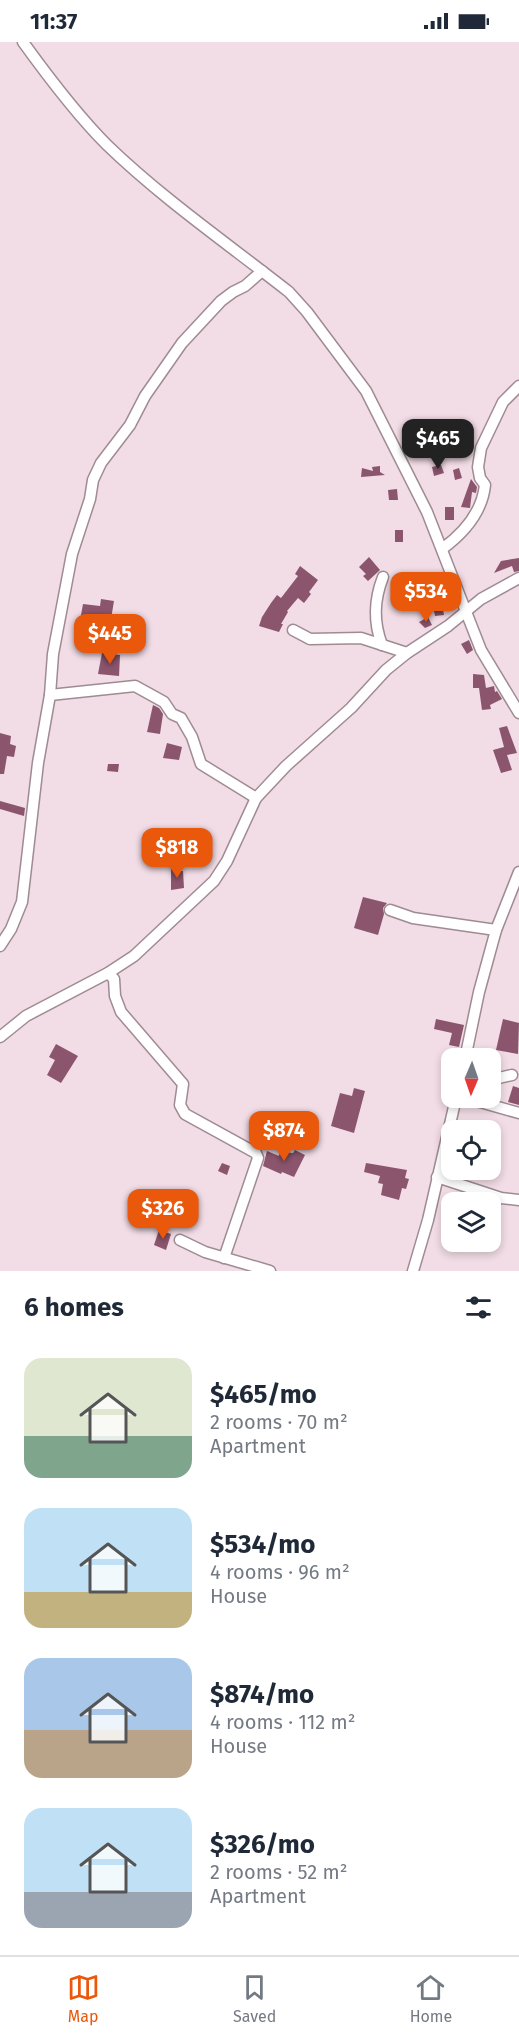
<!DOCTYPE html>
<html lang="en">
<head>
<meta charset="utf-8">
<style>
  :root { --surface:#fff; --page:#f6f6f7; --text:#1f2937; --muted:#747a83; --line:#e0e1e3; --accent:#ea580c }
  body { margin:0; font-family:"Fira Sans",sans-serif; background:var(--page); color:var(--text); height:100vh; display:flex; flex-direction:column; font-size:22px; white-space:nowrap }
  * { box-sizing:border-box; margin:0 }
  p { font-size:20px; color:var(--muted) }
  .icon { flex:none; width:33px; height:33px; fill:none; stroke:currentColor; stroke-width:2; stroke-linecap:round; stroke-linejoin:round }
  .map { position:relative; height:1229px; overflow:hidden }
  .drawer { display:flex; flex-direction:column; background:var(--surface); flex:1 }
  .drawer>* { flex:none }
  .needle { width:39px; rotate:182deg }
  .fabs { position:absolute; left:441px; top:1006px; display:grid; gap:12px }
  .fabs a { display:grid; place-items:center; width:60px; height:60px; border-radius:12px; background:var(--surface); box-shadow:0 3px 9px #0003; font-size:30px }
  .price { position:absolute; translate:-50% -51px; padding:0 14px; border-radius:12px; background:var(--accent); color:#fff; font-size:20px; line-height:39px; filter:drop-shadow(0 2px 3px #0008) }
  .price::after { content:''; position:absolute; left:50%; top:36px; width:18px; height:14px; margin-left:-9px; background:inherit; clip-path:polygon(0 0,100% 0,50% 100%) }
  .price.on { background:#222; color:#fff }
  ul { padding:0; list-style:none }
  li { display:flex; align-items:center; gap:18px; height:150px; padding:0 24px }
  li span { display:grid; place-items:center; flex:none; width:168px; height:120px; border-radius:18px; color:#555 }
  li>.icon { margin-inline-start:auto }
  span .icon { width:72px; height:72px; fill:#fffc; stroke-width:1 }
  li b { font-size:26px }
  h2 { display:flex; justify-content:space-between; align-items:center; height:72px; padding:0 24px; font-size:26px }
  .status { display:flex; justify-content:space-between; align-items:center; height:42px; padding:0 30px; background:var(--surface); direction:ltr }
  .status svg { height:16px; fill:currentColor }
  .tab-bar { display:flex; justify-content:space-around; align-items:center; height:84px; border-top:2px solid var(--line); background:var(--surface); font-size:16px; color:var(--muted) }
  .tab-bar a { display:grid; justify-items:center; gap:3px }
  .tab-bar .on { color:var(--accent) }
  .map>svg:first-child { display:block }
</style>
</head>
<body>
<div class="status"><b>11:37</b><svg viewBox="0 0 49 12"><path d="M0 12V9h3v3zM5 12V6h3v6zM10 12V3h3v9zM15 12V0h3v12zM26 1h20v11H26zM47 4h2v5h-2z"/></svg></div>
<div class="map">
<svg width="519" height="1229" viewBox="0 0 519 1229">
  <rect width="100%" height="100%" fill="#f2dce5"/>
  <g fill="#8c556e">
    <path d="M441 423 444 431 434 434 432 425Z"/>
    <path d="M380 424V430L385 433 361 435 362 426 373 429 372 425Z"/>
    <path d="M459 426 462 436 455 438 453 428Z"/>
    <path d="M471 437 477 445 476 451 472 450 470 466 461 465Z"/>
    <path d="M397 447 398 458H389L388 448Z"/>
    <rect x="445" y="465" width="9" height="13"/>
    <rect x="395" y="488" width="8" height="12"/>
    <path d="M369 515 380 528 368 539 363 534 366 532 359 525Z"/>
    <path d="M519 516V529L514 530 512 524 494 531 501 519Z"/>
    <path d="M300 524 318 538 309 550 311 552 304 561 298 556 287 569 288 570 281 582H283L279 590 259 584 262 575 271 561 277 553 281 556 298 534 295 532Z"/>
    <path d="M440 546 441 553 450 550 452 560 442 563 444 573 435 574 433 564 436 563V547Z"/>
    <path d="M101 557 114 559 108 595 87 592 88 585H85L87 574 81 573 83 562 100 564Z"/>
    <path d="M428 575 432 583 425 586 419 580Z"/>
    <path d="M469 598 473 608 467 612 461 602Z"/>
    <path d="M102 611 120 613 119 634 98 632Z"/>
    <path d="M473 632 484 633 486 646 494 644 495 650 497 649 502 657 490 663 491 667 482 668 479 646H473Z"/>
    <path d="M153 663 159 666 163 672 160 692 147 690Z"/>
    <path d="M507 684 517 711 507 713 512 728 501 731 493 708 504 705 499 686Z"/>
    <path d="M0 691 11 694 10 702 16 704 14 715 7 714 4 732H0Z"/>
    <path d="M167 701 182 705 179 718 163 716Z"/>
    <path d="M108 722H119L118 730 107 729Z"/>
    <path d="M0 759 25 766 24 774 0 767Z"/>
    <path d="M171 826H178V829H183L184 846 171 848Z"/>
    <path d="M363 855 387 861 383 866 384 872 378 893 354 886Z"/>
    <path d="M436 977 464 983 459 1005 449 1003 452 991 434 987Z"/>
    <path d="M503 977 519 981 518 1012 496 1008Z"/>
    <path d="M56 1002 78 1014 61 1041 47 1033 55 1018 49 1015Z"/>
    <path d="M513 1044 519 1046V1063L508 1060Z"/>
    <path d="M354 1046 365 1049 354 1091 331 1084 340 1051 352 1054Z"/>
    <path d="M295 1108 305 1113 294 1135 282 1130 281 1132 263 1124 267 1109 279 1114 280 1110 293 1111Z"/>
    <path d="M222 1121 230 1124 227 1133 218 1129Z"/>
    <path d="M366 1121 407 1128 405 1136 409 1137 406 1147 402 1146 399 1158 381 1153 383 1142 378 1141 380 1134 364 1130Z"/>
    <path d="M159 1188 171 1192 166 1208 154 1203Z"/>
  </g>
  <g fill="none" stroke-linecap="round" stroke-linejoin="round">
    <defs>
      <g id="minor">
        <path d="M23 0C49 36 76 72 107 103 163 157 228 202 289 250L307 270 366 349 427 470 481 608 519 671"/>
        <path d="M442 507C464 491 482 471 485 443L480 436 478 425 481 406 503 360 519 344"/>
        <path d="M293 588 310 597 361 596 407 611"/>
        <path d="M382 603C373 579 374 558 383 535"/>
        <path d="M50 653 135 644 164 660 172 672 181 676 192 695 201 722 256 756"/>
        <path d="M390 868 413 876 496 888"/>
        <path d="M0 904 11 887 22 860 38 721 50 653 53 612 72 512 90 457 93 438 101 421 130 383 145 354 182 301 221 259 233 250 245 244 262 229"/>
        <path d="M108 931 114 937 115 954 121 970 183 1042 180 1063 185 1072 256 1111 258 1116 224 1216"/>
        <path d="M0 995 26 974 108 931 134 914 214 839 227 819 256 756 286 724 351 666 386 628 407 611 448 584 481 557 519 536"/>
        <path d="M465 1017 479 950 496 888 519 830"/>
        <path d="M490 1038 512 1033"/>
        <path d="M466 1056 519 1071"/>
        <path d="M437 1135 501 1156 519 1158"/>
        <path d="M180 1198 205 1210 270 1229"/>
        <path d="M413 1229 428 1178 456 1056"/>
      </g>
    </defs>
    <use href="#minor" stroke="#9f8b93" stroke-width="13"/>
    <use href="#minor" stroke="#fff" stroke-width="10"/>
  </g>
</svg>
<div class="fabs">
<a><svg class="needle" viewBox="-14 -14 28 28"><path d="M0-13l5 13h-10z" fill="#e53935"/><path d="M0 13l5-13h-10z" fill="#747a83"/></svg></a>
<a><svg class="icon" aria-label="locate" viewBox="0 0 24 24"><circle cx="12" cy="12" r="6"/><path d="M12 2v4M12 18v4M2 12h4M18 12h4"/></svg></a>
<a><svg class="icon" aria-label="layers" viewBox="0 0 24 24"><path d="M12 4l9 5-9 5-9-5zM3 14l9 5 9-5"/></svg></a>
</div>
<b class="price on" style="left:438px;top:428px">$465</b>
<b class="price" style="left:426px;top:581px">$534</b>
<b class="price" style="left:110px;top:623px">$445</b>
<b class="price" style="left:177px;top:837px">$818</b>
<b class="price" style="left:284px;top:1120px">$874</b>
<b class="price" style="left:163px;top:1198px">$326</b>
</div>
<section class="drawer">
<h2>6 homes<svg class="icon" aria-label="filters" viewBox="0 0 24 24"><path d="M4 7h16M4 17h16"/><circle cx="9" cy="7" r="2"/><circle cx="15" cy="17" r="2"/></svg></h2>
<ul>
<li><span style="background:linear-gradient(#dfe7d0 65%,#7fa58c 0)"><svg class="icon" aria-label="home" viewBox="0 0 24 24"><path d="M3 11l9-7 9 7M6 9v11h12V9"/></svg></span><div><b>$465/mo</b><p>2 rooms · 70 m²</p><p>Apartment</p></div></li>
<li><span style="background:linear-gradient(#bfe0f5 70%,#c2b280 0)"><svg class="icon" aria-label="home" viewBox="0 0 24 24"><path d="M3 11l9-7 9 7M6 9v11h12V9"/></svg></span><div><b>$534/mo</b><p>4 rooms · 96 m²</p><p>House</p></div></li>
<li><span style="background:linear-gradient(#a9c7e8 60%,#b9a48a 0)"><svg class="icon" aria-label="home" viewBox="0 0 24 24"><path d="M3 11l9-7 9 7M6 9v11h12V9"/></svg></span><div><b>$874/mo</b><p>4 rooms · 112 m²</p><p>House</p></div></li>
<li><span style="background:linear-gradient(#bfe0f5 70%,#9aa5b1 0)"><svg class="icon" aria-label="home" viewBox="0 0 24 24"><path d="M3 11l9-7 9 7M6 9v11h12V9"/></svg></span><div><b>$326/mo</b><p>2 rooms · 52 m²</p><p>Apartment</p></div></li>
</ul>
</section>
<nav class="tab-bar">
<a class="on"><svg class="icon" aria-label="map" viewBox="0 0 24 24"><path d="M3 6l6-2 6 2 6-2v14l-6 2-6-2-6 2zM9 4v14M15 6v14"/></svg>Map</a>
<a><svg class="icon" aria-label="saved" viewBox="0 0 24 24"><path d="M7 4h10v16l-5-4-5 4z"/></svg>Saved</a>
<a><svg class="icon" aria-label="home" viewBox="0 0 24 24"><path d="M3 11l9-7 9 7M6 9v11h12V9"/></svg>Home</a>
</nav>
</body>
</html>
